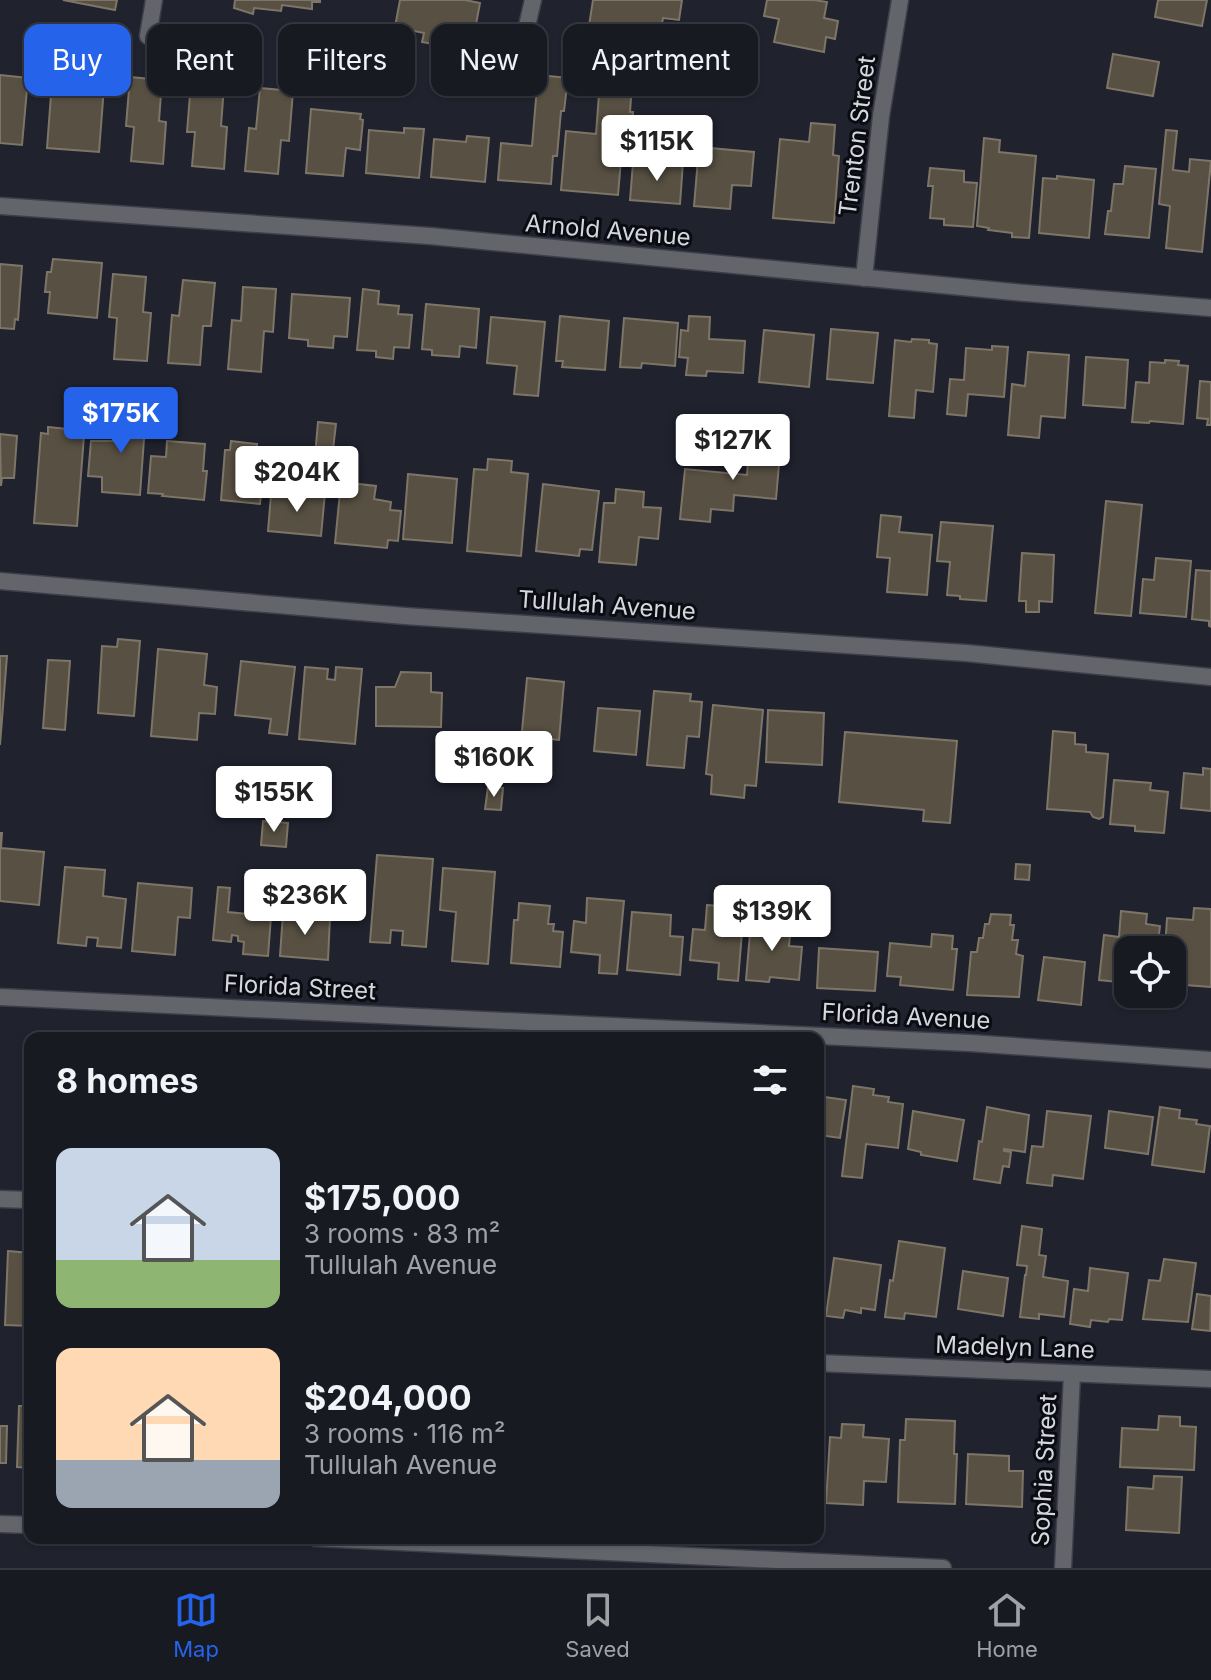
<!DOCTYPE html>
<html lang="en">
<head>
<meta charset="utf-8">
<style>
  :root { --surface:#181a22; --page:#25272f; --text:#f1f3f6; --muted:#9fa1a5; --line:#363840; --accent:#2563eb }
  body { margin:0; font-family:Inter,sans-serif; background:var(--page); color:var(--text); height:100vh; display:flex; flex-direction:column; font-size:30px; white-space:nowrap }
  * { box-sizing:border-box; margin:0 }
  p { font-size:26px; color:var(--muted) }
  .icon { flex:none; width:44px; height:44px; fill:none; stroke:currentColor; stroke-width:2; stroke-linecap:round; stroke-linejoin:round }
  .map { position:relative; flex:1; overflow:hidden }
  .details { position:absolute; left:24px; top:1032px; width:800px; height:512px; display:flex; flex-direction:column; background:var(--surface); border-radius:16px; box-shadow:0 2px 6px #0004,0 0 0 2px var(--line) }
  .details>* { flex:none }
  .top-card { position:absolute; left:24px; top:24px; width:800px; height:72px; display:flex; gap:16px }
  .fabs { position:absolute; left:1114px; top:936px; display:grid; gap:16px }
  .fabs a { display:grid; place-items:center; width:72px; height:72px; border-radius:16px; background:var(--surface); box-shadow:0 2px 6px #0004,0 0 0 2px var(--line); font-size:40px }
  .price { position:absolute; translate:-50% -68px; padding:0 18px; border-radius:8px; background:#fff; color:#222; font-size:26px; line-height:52px; filter:drop-shadow(0 2px 4px #0008) }
  .price::after { content:''; position:absolute; left:50%; top:48px; width:24px; height:18px; margin-left:-12px; background:inherit; clip-path:polygon(0 0,100% 0,50% 100%) }
  .price.active { background:var(--accent); color:#fff }
  ul { padding:0; list-style:none }
  li { display:flex; align-items:center; gap:24px; height:200px; padding:0 32px }
  li span { display:grid; place-items:center; flex:none; width:224px; height:160px; border-radius:16px; color:#555 }
  li>.icon { margin-inline-start:auto }
  span .icon { width:96px; height:96px; fill:#fffc; stroke-width:1 }
  li b { font-size:34px }
  h2 { display:flex; justify-content:space-between; align-items:center; height:96px; padding:0 32px; font-size:34px }
  .pill { padding:0 28px; border-radius:16px; background:var(--surface); box-shadow:0 2px 6px #0004,0 0 0 2px var(--line); font-size:28px; line-height:72px }
  .pill.active { background:var(--accent); color:#fff }
  .menu { display:flex; justify-content:space-around; align-items:center; height:112px; border-top:2px solid var(--line); background:var(--surface); font-size:22px; color:var(--muted) }
  .menu a { display:grid; justify-items:center; gap:4px }
  .menu .active { color:var(--accent) }
  .map>svg:first-child { display:block }
</style>
</head>
<body>
<div class="map">
<svg width="1211" height="1568" viewBox="0 0 1211 1568">
  <rect width="100%" height="100%" fill="#20222e"/>
  <g fill="#585143" stroke="#7d7567" stroke-width="2">
    <path d="M63 0H117L115 10Z"/>
    <path d="M235 0H320V2H312V9L282 5 281 11 254 8 253 14 234 8Z"/>
    <path d="M400 0H465L480 3 471 51 422 42 424 33 395 27Z"/>
    <path d="M593 0H682L679 20 663 18 661 30 646 28 644 40 588 32Z"/>
    <path d="M767 0H814L827 2 824 18 838 21 835 39 826 37 824 52 774 42 779 19 764 16Z"/>
    <path d="M1158 0H1207L1202 26 1155 17Z"/>
    <path d="M1113 54 1159 62 1153 96 1107 88Z"/>
    <path d="M0 75 28 78 22 145 0 143Z"/>
    <path d="M538 75 568 78 564 111H561L557 156H553L551 184 498 180 501 143 532 146Z"/>
    <path d="M130 77 162 80 159 121 166 122 163 164 131 161 134 127 126 126Z"/>
    <path d="M600 81 632 84 630 112H633L631 137H623L618 195 561 190 566 131 596 134Z"/>
    <path d="M191 82 224 86 221 126 227 127 224 169 192 166 195 132H187Z"/>
    <path d="M79 85 104 87 99 152 47 148 51 95 78 97Z"/>
    <path d="M260 88 293 91 289 141 281 140 278 174 245 171 249 128 256 129Z"/>
    <path d="M311 109 361 114 360 119 363 120 360 150 346 148 343 176 306 173Z"/>
    <path d="M811 123 835 125 833 155 839 156 834 223 773 218 780 139 809 142Z"/>
    <path d="M404 128 424 129 419 178 366 173 369 130 404 133Z"/>
    <path d="M1166 130 1177 131 1173 170 1189 172 1190 159 1211 161 1202 252 1166 248 1170 206 1159 204Z"/>
    <path d="M467 136 489 138 485 182 431 177 434 139 466 142Z"/>
    <path d="M984 138 1000 140 999 152 1036 156 1029 238 1012 237V233L988 230 989 228 977 226Z"/>
    <path d="M699 147 754 152 751 186 732 185 730 209 694 206Z"/>
    <path d="M666 160 683 162 680 204 630 200 633 163 666 166Z"/>
    <path d="M1125 166 1156 169 1149 238 1105 234 1108 211H1111L1114 184H1123Z"/>
    <path d="M930 168 964 171V182L977 183 973 227 944 225V219L930 218 933 186H928Z"/>
    <path d="M1057 176 1094 180 1089 238 1039 233 1043 178 1057 179Z"/>
    <path d="M53 259 102 263 97 318 48 313 50 292H45L47 272H51Z"/>
    <path d="M0 264 22 266 18 320 15 319 14 329 0 328Z"/>
    <path d="M113 274 146 277 143 312 151 313 147 361 114 359 117 318 109 317Z"/>
    <path d="M183 280 215 283 211 326H203L200 365 168 363 172 315 179 316Z"/>
    <path d="M243 287 276 289 273 332 264 331 261 372 228 369 232 320 241 321Z"/>
    <path d="M363 289 379 291 378 304 399 306 398 314 412 315 409 348 394 347 393 359 376 357V351L357 350Z"/>
    <path d="M292 294 350 298 347 337 334 336 333 348 308 346V340L289 338Z"/>
    <path d="M426 304 479 309 476 348 460 346 459 357 432 355V350L422 349Z"/>
    <path d="M560 316 609 321 605 370 562 367 563 361H556Z"/>
    <path d="M689 316 710 317 709 339 745 341 743 373 707 371 706 376 686 375 688 358 679 357 681 330 688 331Z"/>
    <path d="M491 317 545 322 538 396 514 394 517 366 487 363Z"/>
    <path d="M624 318 678 323 675 366 642 363 641 368 620 367Z"/>
    <path d="M831 329 878 333 873 383 827 379Z"/>
    <path d="M764 330 814 335 809 387 759 382Z"/>
    <path d="M912 339 929 340V343L937 344 933 392 916 390 914 418 889 416 895 340 911 342Z"/>
    <path d="M992 346 1008 347 1004 397 968 394 966 416 947 414 950 379 964 380 966 348 992 350Z"/>
    <path d="M1028 352 1069 355 1065 418 1041 416 1039 438 1008 435 1012 384 1025 386Z"/>
    <path d="M1086 357 1128 360 1125 408 1083 405Z"/>
    <path d="M1165 360 1179 361 1178 365 1188 366 1183 424 1150 421 1149 423 1132 422 1136 382 1149 383 1150 362 1165 363Z"/>
    <path d="M1200 381 1211 382V425H1207L1208 419 1197 418Z"/>
    <path d="M117 409 146 411 140 495 102 492V477L88 476 91 441H114Z"/>
    <path d="M318 422 336 424 332 458 315 456Z"/>
    <path d="M48 427 77 430V435L84 436 77 526 34 523 41 433 48 434Z"/>
    <path d="M765 428 782 430 776 499 734 495 733 511 711 509 710 522 680 519 685 469 747 475 748 461 756 462 758 437H764Z"/>
    <path d="M0 434 17 436 14 478H2L1 486Z"/>
    <path d="M167 441 205 444 203 471H207L204 500 162 496 163 494 148 493 151 456 166 457Z"/>
    <path d="M231 441 257 444 256 453 265 454 260 504 221 500 225 450H230Z"/>
    <path d="M488 459 512 461 511 472 528 474 521 556 467 551 474 469 487 470Z"/>
    <path d="M408 474 457 479 452 543 403 539Z"/>
    <path d="M341 482 376 486 374 499 391 502 390 510 401 511 398 541 388 540 387 548 335 543Z"/>
    <path d="M543 484 599 491 592 550 580 549 579 556 536 551Z"/>
    <path d="M616 489 644 492 643 507 661 508 658 539 639 537 636 565 599 562 604 503H615Z"/>
    <path d="M306 491 325 493 321 536 268 531 271 495 306 498Z"/>
    <path d="M1106 501 1142 505 1131 616 1095 613Z"/>
    <path d="M881 515 901 517 899 532 932 535 927 595 887 592 890 558 877 557Z"/>
    <path d="M941 522 993 526 986 601 960 599V596L947 595 950 562 937 561Z"/>
    <path d="M1022 553 1054 555 1052 602 1039 601V612H1026V601H1019Z"/>
    <path d="M1156 558 1191 561 1186 617 1140 613 1143 579 1154 580Z"/>
    <path d="M1196 570 1211 571V627L1209 626V621L1192 619Z"/>
    <path d="M118 639 140 641 134 716 98 713 102 646 117 647Z"/>
    <path d="M158 649 207 654 204 685 217 687 215 714 199 713 197 740 151 736Z"/>
    <path d="M0 656H7L0 745Z"/>
    <path d="M48 660 70 661 65 730 43 728Z"/>
    <path d="M241 661 295 667 287 735 269 733 271 719 235 715Z"/>
    <path d="M305 667 328 669 327 679 335 680 336 667 362 669 355 744 299 739Z"/>
    <path d="M401 672 431 673V692L442 693 441 727 376 726V687H395Z"/>
    <path d="M527 678 564 682 559 740 541 738 539 754 520 752Z"/>
    <path d="M654 691 691 694 690 701 702 702 699 737 687 736 684 768 647 765Z"/>
    <path d="M713 705 763 710 756 786 745 785 744 798 711 794 712 775 706 774Z"/>
    <path d="M598 708 640 711 636 755 594 751Z"/>
    <path d="M768 710 824 713 822 765 766 762Z"/>
    <path d="M1053 731 1075 733V744L1086 745V752L1108 754 1103 817 1099 819 1093 817 1090 812 1047 809Z"/>
    <path d="M845 732 957 741 950 823 923 821 924 810 839 802Z"/>
    <path d="M1203 768 1211 769V811L1181 808 1184 773 1203 775Z"/>
    <path d="M1114 780 1151 783 1150 790 1168 792 1164 833 1135 831V826L1110 824Z"/>
    <path d="M488 787 503 788 501 810 485 809Z"/>
    <path d="M263 821 288 823 286 847 261 845Z"/>
    <path d="M0 833H2L1 848 44 852 39 905 0 901Z"/>
    <path d="M377 855 433 859 426 947 402 945 403 931 391 930 390 943 370 942Z"/>
    <path d="M1016 864 1030 865 1029 880 1015 879Z"/>
    <path d="M65 867 105 870 103 896 126 899 121 948 97 946 98 938 87 937 86 946 58 943Z"/>
    <path d="M443 868 495 872 488 964 452 961 456 912 440 910Z"/>
    <path d="M138 883 192 888 190 918 178 917 175 955 132 951Z"/>
    <path d="M218 887 230 888 228 912 259 915 261 890 273 891 268 956 243 954 244 942 238 941V936L232 935 231 942 213 940Z"/>
    <path d="M587 898 624 901 617 974 599 973 600 955 571 952 574 921 586 923Z"/>
    <path d="M519 903 550 906 548 924H554L553 931 563 932 560 967 511 963 514 920H518Z"/>
    <path d="M707 905 744 908 738 981 718 979 719 963 690 960 693 929 705 930Z"/>
    <path d="M1194 908 1211 909V987L1172 984V950H1165L1167 918 1193 920Z"/>
    <path d="M1121 911 1147 914 1146 924 1160 926 1157 950H1128V983L1099 980 1104 935 1119 937Z"/>
    <path d="M632 912 671 915 670 936 683 937 680 975 627 970Z"/>
    <path d="M283 913 330 917 328 960 280 956Z"/>
    <path d="M991 914 1011 915 1010 925H1014L1012 940H1018L1016 954 1023 956 1019 997 967 995 971 952H977L979 938H983L985 924H989Z"/>
    <path d="M751 921 791 925 789 946 802 947 799 980 770 977 769 982 746 980Z"/>
    <path d="M932 934 953 936 952 949H957L953 990 900 985 901 977 887 976 890 943 931 947Z"/>
    <path d="M819 948 878 952 875 991 817 988Z"/>
    <path d="M1044 957 1085 962 1081 1005 1038 1000Z"/>
    <path d="M853 1086 874 1089 873 1095 889 1097 888 1102 903 1104 898 1148 866 1144 862 1178 842 1176Z"/>
    <path d="M818 1096 846 1100 840 1138 818 1135Z"/>
    <path d="M987 1107 1029 1115 1025 1152 1004 1149V1151L1011 1152 1009 1167 1003 1166 1000 1183 974 1179 979 1141 982 1142Z"/>
    <path d="M1160 1107 1180 1110 1179 1118 1197 1120 1196 1124 1210 1126 1204 1172 1152 1165Z"/>
    <path d="M913 1111 964 1120 957 1161 921 1155V1152L908 1149Z"/>
    <path d="M1047 1111 1091 1116 1083 1179 1053 1175 1052 1186 1027 1183 1032 1146 1043 1147Z"/>
    <path d="M1109 1111 1153 1117 1148 1154 1105 1148Z"/>
    <path d="M1022 1226 1042 1229 1039 1255 1046 1256 1043 1277 1068 1281 1064 1317 1039 1314V1319L1020 1317 1025 1275H1026L1027 1266 1017 1265Z"/>
    <path d="M899 1241 945 1248 936 1317 905 1313 904 1319 885 1317 890 1280 893 1281Z"/>
    <path d="M8 1251 30 1253V1326L5 1325Z"/>
    <path d="M834 1258 881 1265 875 1310 861 1308V1313L845 1310 843 1318 826 1316Z"/>
    <path d="M1164 1259 1196 1263 1188 1322 1143 1319 1149 1280 1160 1281Z"/>
    <path d="M1090 1268 1128 1273 1122 1320 1109 1319 1108 1322 1091 1320 1090 1327 1070 1324 1074 1289 1088 1291Z"/>
    <path d="M963 1271 1008 1278 1003 1316 958 1309Z"/>
    <path d="M1197 1294 1211 1296 1210 1331 1192 1329Z"/>
    <path d="M19 1406H30V1468L17 1467Z"/>
    <path d="M1159 1416 1180 1417V1426L1196 1427 1194 1470 1120 1467 1122 1428 1158 1430Z"/>
    <path d="M906 1419 955 1421 954 1454H957L955 1504 898 1502 900 1440H905Z"/>
    <path d="M842 1424 864 1425 863 1437 889 1439 886 1482 864 1481 863 1505 826 1503 830 1437 841 1438Z"/>
    <path d="M0 1426H7L6 1463H0Z"/>
    <path d="M968 1454 1009 1456V1471H1023L1022 1507 966 1504Z"/>
    <path d="M1154 1476 1182 1477 1179 1533 1126 1530 1128 1487 1153 1489Z"/>
  </g>
  <g fill="none" stroke-linecap="round" stroke-linejoin="round">
    <defs>
      <g id="street">
        <path d="M527 26 533 0"/>
        <path d="M148 36 154 0"/>
        <path d="M0 206 430 236 1014 292 1211 308"/>
        <path d="M864 278 881 116 900 0"/>
        <path d="M0 581 405 616 966 653 1211 677"/>
        <path d="M0 997 970 1043 1211 1060"/>
        <path d="M0 1199 30 1200"/>
        <path d="M818 1363 1211 1379"/>
        <path d="M0 1524 30 1525"/>
        <path d="M316 1538 943 1568"/>
        <path d="M1063 1568 1072 1374"/>
      </g>
    </defs>
    <use href="#street" stroke="#3d3f4a" stroke-width="19"/>
    <use href="#street" stroke="#63656b" stroke-width="16"/>
  </g>
  <g text-anchor="middle" dominant-baseline="central" stroke-width="6" stroke-linejoin="round" paint-order="stroke">
    <g font-size="24" fill="#d5d7df" stroke="#0b0c11">
      <text transform="translate(857 136) rotate(-83)">Trenton Street</text>
      <text transform="translate(608 230) rotate(5)">Arnold Avenue</text>
      <text transform="translate(607 605) rotate(4)">Tullulah Avenue</text>
      <text transform="translate(300 987) rotate(3)">Florida Street</text>
      <text transform="translate(906 1016) rotate(3)">Florida Avenue</text>
      <text transform="translate(1015 1347) rotate(2)">Madelyn Lane</text>
      <text transform="translate(1044 1470) rotate(-87)">Sophia Street</text>
    </g>
  </g>
</svg>
<div class="fabs">
<a><svg class="icon" aria-label="locate" viewBox="0 0 24 24"><circle cx="12" cy="12" r="6"/><path d="M12 2v4M12 18v4M2 12h4M18 12h4"/></svg></a>
</div>
<b class="price" style="left:657px;top:183px">$115K</b>
<b class="price active" style="left:121px;top:455px">$175K</b>
<b class="price" style="left:733px;top:482px">$127K</b>
<b class="price" style="left:297px;top:514px">$204K</b>
<b class="price" style="left:494px;top:799px">$160K</b>
<b class="price" style="left:274px;top:834px">$155K</b>
<b class="price" style="left:305px;top:937px">$236K</b>
<b class="price" style="left:772px;top:953px">$139K</b>
<div class="top-card">
<a class="pill active">Buy</a>
<a class="pill">Rent</a>
<a class="pill">Filters</a>
<a class="pill">New</a>
<a class="pill">Apartment</a>
</div>
<section class="details">
<h2>8 homes<svg class="icon" aria-label="filters" viewBox="0 0 24 24"><path d="M4 7h16M4 17h16"/><circle cx="9" cy="7" r="2"/><circle cx="15" cy="17" r="2"/></svg></h2>
<ul>
<li><span style="background:linear-gradient(#c9d6e8 70%,#8fb573 0)"><svg class="icon" aria-label="home" viewBox="0 0 24 24"><path d="M3 11l9-7 9 7M6 9v11h12V9"/></svg></span><div><b>$175,000</b><p>3 rooms · 83 m²</p><p>Tullulah Avenue</p></div></li>
<li><span style="background:linear-gradient(#ffd9b3 70%,#9aa5b1 0)"><svg class="icon" aria-label="home" viewBox="0 0 24 24"><path d="M3 11l9-7 9 7M6 9v11h12V9"/></svg></span><div><b>$204,000</b><p>3 rooms · 116 m²</p><p>Tullulah Avenue</p></div></li>
</ul>
</section>
</div>
<nav class="menu">
<a class="active"><svg class="icon" aria-label="map" viewBox="0 0 24 24"><path d="M3 6l6-2 6 2 6-2v14l-6 2-6-2-6 2zM9 4v14M15 6v14"/></svg>Map</a>
<a><svg class="icon" aria-label="saved" viewBox="0 0 24 24"><path d="M7 4h10v16l-5-4-5 4z"/></svg>Saved</a>
<a><svg class="icon" aria-label="home" viewBox="0 0 24 24"><path d="M3 11l9-7 9 7M6 9v11h12V9"/></svg>Home</a>
</nav>
</body>
</html>
